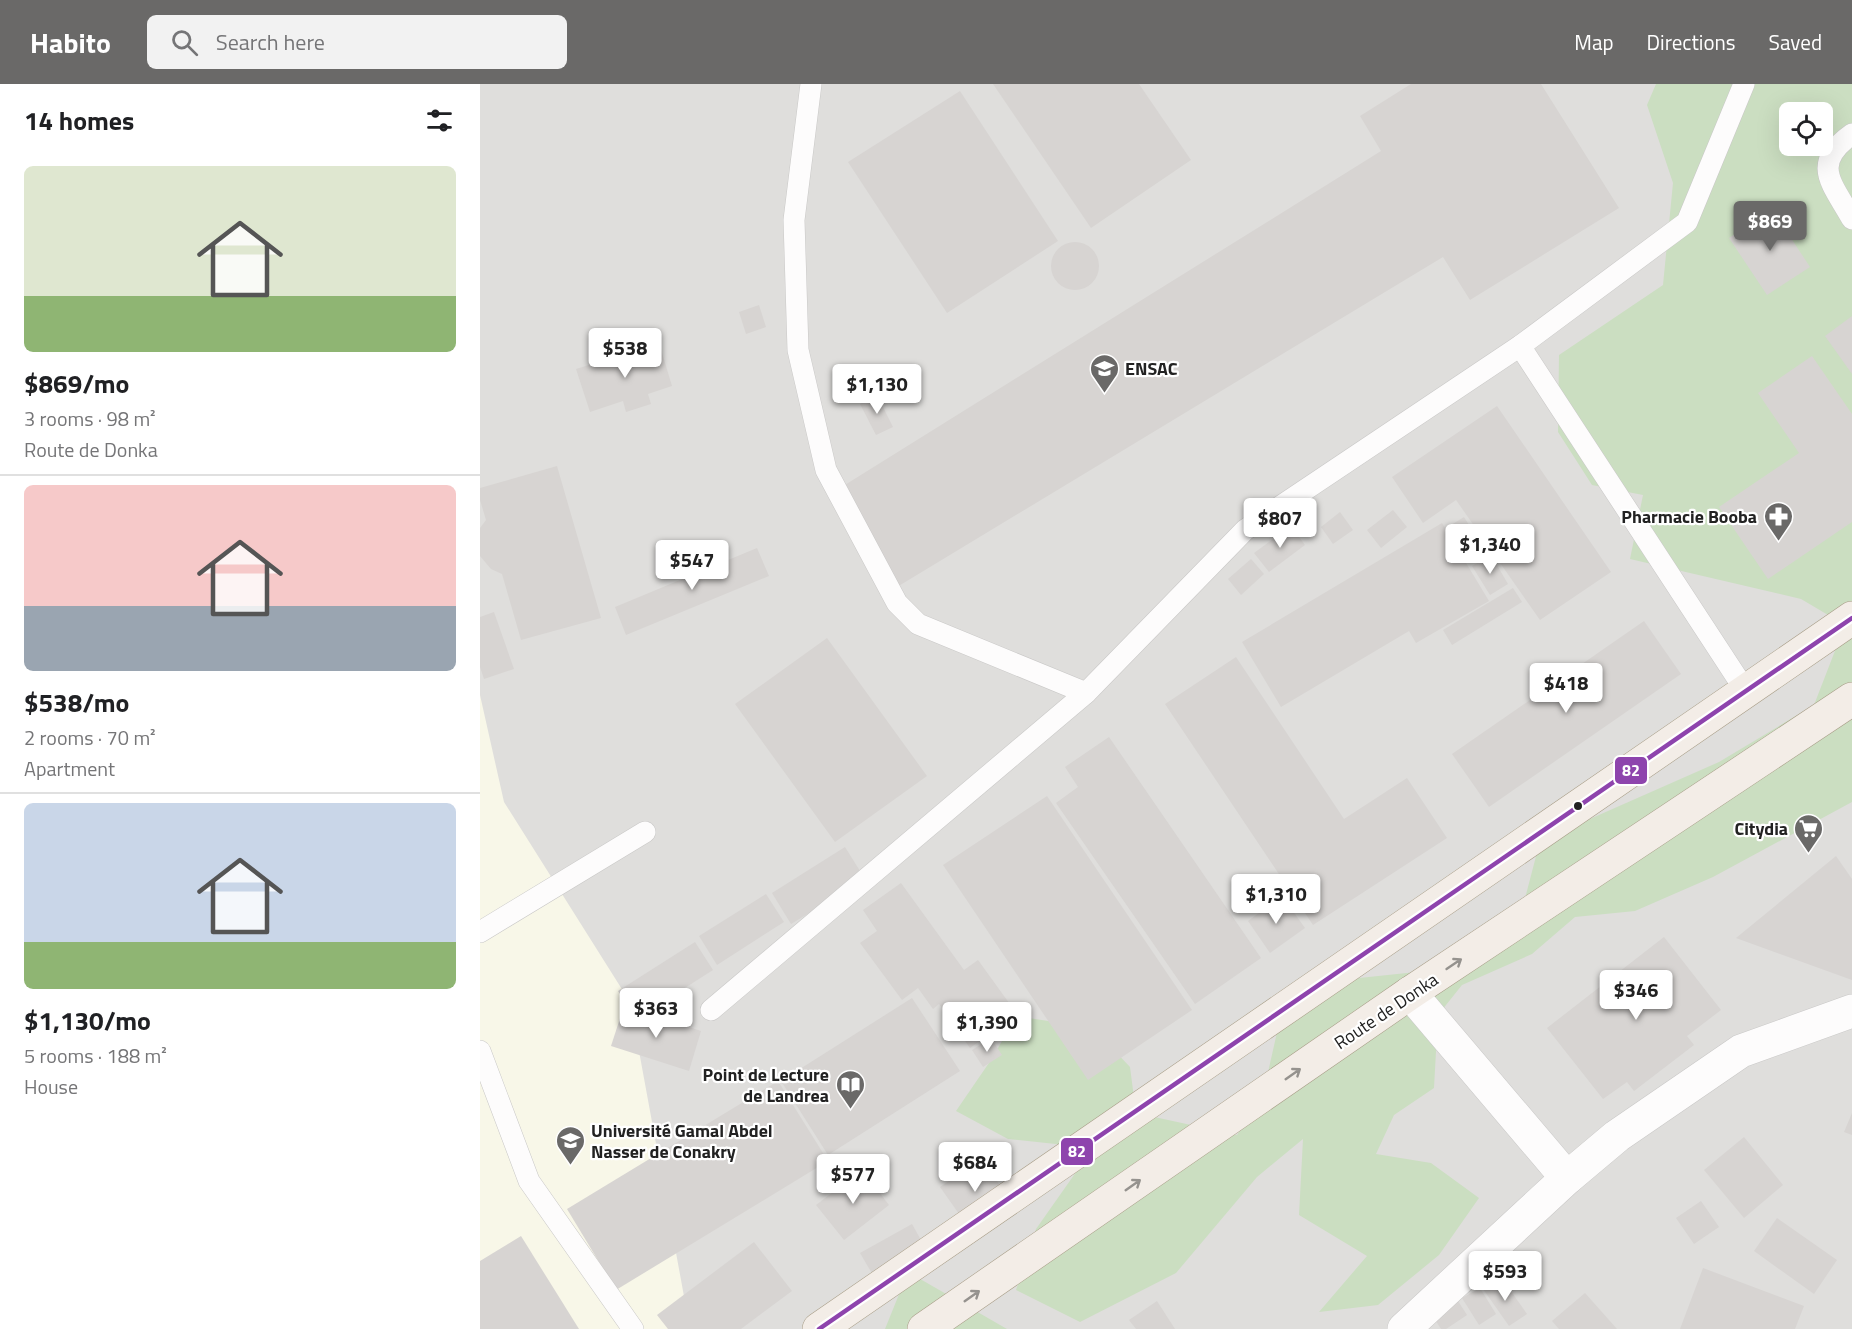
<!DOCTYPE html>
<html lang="en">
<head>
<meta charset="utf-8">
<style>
  :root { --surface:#fff; --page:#f2f2f2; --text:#202124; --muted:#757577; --line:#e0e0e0; --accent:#6a6968 }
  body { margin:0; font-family:"Titillium Web",sans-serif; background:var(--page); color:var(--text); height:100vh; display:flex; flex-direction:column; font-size:22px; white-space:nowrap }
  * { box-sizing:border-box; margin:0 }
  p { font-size:20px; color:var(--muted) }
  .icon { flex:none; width:33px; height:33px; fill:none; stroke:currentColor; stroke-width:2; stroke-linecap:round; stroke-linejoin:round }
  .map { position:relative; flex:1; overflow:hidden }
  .details { display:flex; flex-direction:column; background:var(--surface); width:480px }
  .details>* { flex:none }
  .controls { position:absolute; left:1299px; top:18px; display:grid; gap:12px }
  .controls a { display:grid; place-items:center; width:54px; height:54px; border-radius:9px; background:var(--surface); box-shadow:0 6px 24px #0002; font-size:30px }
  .price { position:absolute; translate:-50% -51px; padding:0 14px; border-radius:6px; background:#fff; color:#222; font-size:20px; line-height:39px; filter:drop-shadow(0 2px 3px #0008) }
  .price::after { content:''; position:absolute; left:50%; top:36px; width:18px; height:14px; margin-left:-9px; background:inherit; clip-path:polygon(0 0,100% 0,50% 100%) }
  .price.on { background:var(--accent); color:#fff }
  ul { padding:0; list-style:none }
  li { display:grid; align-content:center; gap:12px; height:318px; padding:0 24px }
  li+li { border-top:2px solid var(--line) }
  li span { display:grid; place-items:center; height:186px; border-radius:9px; color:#555 }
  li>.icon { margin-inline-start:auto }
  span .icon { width:108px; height:108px; fill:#fffc; stroke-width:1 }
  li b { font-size:26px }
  h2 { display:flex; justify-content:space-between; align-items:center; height:72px; padding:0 24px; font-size:26px }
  header { display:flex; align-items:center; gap:36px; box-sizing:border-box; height:84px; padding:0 30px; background:var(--accent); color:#fff }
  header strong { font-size:28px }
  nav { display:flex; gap:33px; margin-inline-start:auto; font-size:21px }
  .search { width:420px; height:54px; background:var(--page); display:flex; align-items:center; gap:15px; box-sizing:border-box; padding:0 21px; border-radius:9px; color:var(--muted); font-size:22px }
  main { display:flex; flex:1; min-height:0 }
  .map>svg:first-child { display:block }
</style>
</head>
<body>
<header>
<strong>Habito</strong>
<div class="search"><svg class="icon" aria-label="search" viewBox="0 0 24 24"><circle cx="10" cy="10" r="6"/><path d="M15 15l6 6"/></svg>Search here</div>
<nav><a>Map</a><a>Directions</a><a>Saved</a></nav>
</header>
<main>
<section class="details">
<h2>14 homes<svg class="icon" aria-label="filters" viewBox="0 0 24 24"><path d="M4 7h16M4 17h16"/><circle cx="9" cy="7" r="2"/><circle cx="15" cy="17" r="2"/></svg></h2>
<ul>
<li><span style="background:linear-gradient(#dfe7d0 70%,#8fb573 0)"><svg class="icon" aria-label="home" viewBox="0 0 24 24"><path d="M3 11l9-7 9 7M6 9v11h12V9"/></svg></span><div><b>$869/mo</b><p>3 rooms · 98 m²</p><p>Route de Donka</p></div></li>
<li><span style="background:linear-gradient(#f6c9c9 65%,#9aa5b1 0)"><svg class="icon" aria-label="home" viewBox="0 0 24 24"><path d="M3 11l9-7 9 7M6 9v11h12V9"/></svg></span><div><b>$538/mo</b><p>2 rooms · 70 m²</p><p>Apartment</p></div></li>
<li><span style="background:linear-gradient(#c9d6e8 75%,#8fb573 0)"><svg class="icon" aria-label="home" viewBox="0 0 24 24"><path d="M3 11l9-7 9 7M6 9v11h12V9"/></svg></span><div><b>$1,130/mo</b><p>5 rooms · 188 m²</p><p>House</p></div></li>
</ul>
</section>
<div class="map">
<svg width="1372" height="1245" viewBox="0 0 1372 1245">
  <rect width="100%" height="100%" fill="#f0eeeb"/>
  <path fill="#dfdedc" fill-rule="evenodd" d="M0 0H1372V1245H0ZM1310 28H1342V62H1310Z"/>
  <path fill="#f8f7e8" d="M0 611 24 718 150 918 210 1245H0Z"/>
  <g fill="#cbdec1" fill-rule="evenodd">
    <path d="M1176 0H1372V718L1233 793 1155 827 1095 833 1052 870 982 901 958 931 954 1004 914 1031 896 1070 951 1079 999 1114 959 1171 898 1221 839 1228 887 1172 819 1131 823 1055 777 1093 696 1189 600 1238 536 1206 556 1145 613 1064 528 1055 476 1027 513 973 536 932 613 944 650 983 656 1029 757 1051 784 1006 800 935 851 897 936 888 1043 822 1060 757 1239 678 1334 621 1365 541 1321 515 1150 475 1163 411 1112 401 1078 348 1079 271 1183 201 1193 99 1167 21ZM1310 28H1342V62H1310Z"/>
    <path d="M428 1188 527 1245H405Z"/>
  </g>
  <g fill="#d7d4d2">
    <path d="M513 0H659L711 76 611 144Z"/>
    <path d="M931 0H1061L1139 124 990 216 963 173 417 503 360 404 901 67 880 32Z"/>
    <path d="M480 7 578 157 467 229 368 78Z"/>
    <path d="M1292 125 1330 183 1287 211 1249 154Z"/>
    <circle cx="595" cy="182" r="24"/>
    <path d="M279 221 286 243 266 250 259 228Z"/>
    <path d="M1372 232V290L1345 252Z"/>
    <path d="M179 259 192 302 168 310 171 320 146 328 143 317 110 328 96 285Z"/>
    <path d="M1332 272 1372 330V438L1288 495 1239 423 1319 369 1278 309Z"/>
    <path d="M397 311 413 343 396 351 380 320Z"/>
    <path d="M1017 322 1131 488 1060 536 976 416 943 439 912 393Z"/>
    <path d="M77 382 121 534 41 556 22 490 11 485 0 472V444L6 436 0 416V404Z"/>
    <path d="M913 426 927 443 901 464 887 446Z"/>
    <path d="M860 428 873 446 853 460 841 443Z"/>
    <path d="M984 433 1005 467 989 476 968 443Z"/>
    <path d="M962 439 1009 517 936 559 929 547 801 623 762 558Z"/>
    <path d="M811 442 825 461 789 488 774 469Z"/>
    <path d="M277 464 289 492 146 551 135 523Z"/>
    <path d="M1011 471 1028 500 1010 511 992 482Z"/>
    <path d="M771 475 784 490 761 511 748 495Z"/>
    <path d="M1033 504 1042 518 972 561 963 546Z"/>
    <path d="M14 528 34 585 4 595 0 583V533Z"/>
    <path d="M1164 537 1201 590 1009 723 972 670Z"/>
    <path d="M347 554 447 692 355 758 255 620Z"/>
    <path d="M756 573 864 735 927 694 967 754 833 841 685 620Z"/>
    <path d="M629 653 781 874 715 920 576 719 598 703 585 683Z"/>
    <path d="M567 712 712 926 608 996 463 781Z"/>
    <path d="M365 763 385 795 311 840 292 809Z"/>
    <path d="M1356 772 1372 795V896L1256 854Z"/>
    <path d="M421 799 484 886 498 876 537 930 490 964 459 920 453 925 438 904 422 916 380 859 397 847 383 826Z"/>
    <path d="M286 810 304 838 237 881 219 852Z"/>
    <path d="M802 812 825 844 790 869 768 837Z"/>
    <path d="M1184 853 1241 926 1207 952 1214 961 1154 1007 1147 998 1123 1015 1067 944Z"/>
    <path d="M215 858 233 886 167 928 158 915 147 922 138 907Z"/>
    <path d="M432 914 480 987 348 1071 301 997Z"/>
    <path d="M144 922 221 947 209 987 131 962Z"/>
    <path d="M511 954 522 971 503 983 492 966Z"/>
    <path d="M298 997 348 1077 136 1206 87 1125Z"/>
    <path d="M1372 1029V1051L1364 1048Z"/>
    <path d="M1264 1053 1303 1101 1264 1134 1224 1086Z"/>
    <path d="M501 1075 530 1115 489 1144 460 1103Z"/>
    <path d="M382 1086 409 1121 364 1156 336 1121Z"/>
    <path d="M1221 1117 1239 1143 1214 1160 1196 1134Z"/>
    <path d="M1297 1134 1357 1176 1334 1210 1274 1167Z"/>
    <path d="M432 1140 451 1174 400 1203 380 1169Z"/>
    <path d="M41 1152 99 1245H0V1177Z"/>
    <path d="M274 1158 312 1207 261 1245H188L177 1231Z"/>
    <path d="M1023 1160 1044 1180 1028 1195 1008 1176Z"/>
    <path d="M1223 1184 1324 1222 1315 1245H1200Z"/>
    <path d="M1021 1193 1047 1230 1029 1242 1003 1205Z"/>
    <path d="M1000 1204 1016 1230 999 1241 982 1214Z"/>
    <path d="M1105 1209 1137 1245H1079L1072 1237Z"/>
    <path d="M677 1217 695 1245H656L649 1236Z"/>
    <path d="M978 1217 987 1231 966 1245H961L954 1234Z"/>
  </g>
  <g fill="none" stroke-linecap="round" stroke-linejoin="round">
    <defs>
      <g id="service">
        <path d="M331 0 314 136 318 266 346 386 417 519 438 540 606 609"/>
        <path d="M1372 50C1330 80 1352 99 1372 135"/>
        <path d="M1040 262 1265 606"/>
        <path d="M0 848 165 748"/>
        <path d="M231 926 606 609 765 446 1040 262 1207 138 1264 0"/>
        <path d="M0 967 49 1097 153 1245"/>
      </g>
      <g id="minor">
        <path d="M930 909 1087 1094"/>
        <path d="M924 1245 1087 1094 1137 1052 1261 967 1372 927"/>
      </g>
      <g id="primary">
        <path d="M339 1245 1372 534"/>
        <path d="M444 1245 930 909 1372 615"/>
      </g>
    </defs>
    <use href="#service" stroke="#c9c8c7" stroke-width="22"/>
    <use href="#minor" stroke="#c9c8c7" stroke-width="34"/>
    <use href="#primary" stroke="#a79c86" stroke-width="34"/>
    <use href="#service" stroke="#fdfcfc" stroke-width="21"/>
    <use href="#minor" stroke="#fdfcfc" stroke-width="33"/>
    <use href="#primary" stroke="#f3ede7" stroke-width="33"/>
    <defs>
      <path id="bus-1" d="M339 1245 1372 534"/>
    </defs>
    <use href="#bus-1" stroke="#fff" stroke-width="9"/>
    <use href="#bus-1" stroke="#8e44ad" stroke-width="4.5"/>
  </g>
  <defs><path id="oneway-shaft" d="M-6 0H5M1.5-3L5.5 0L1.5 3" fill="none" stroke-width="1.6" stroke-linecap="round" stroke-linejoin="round" transform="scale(1.5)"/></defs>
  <g stroke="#95928e">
    <use href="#oneway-shaft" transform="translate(974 880) rotate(-34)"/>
    <use href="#oneway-shaft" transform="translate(813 990) rotate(-35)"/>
    <use href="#oneway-shaft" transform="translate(653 1101) rotate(-35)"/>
    <use href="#oneway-shaft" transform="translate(492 1212) rotate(-35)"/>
  </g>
  <defs>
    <symbol id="university-pin" viewBox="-11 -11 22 30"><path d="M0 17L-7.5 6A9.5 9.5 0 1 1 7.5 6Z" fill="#6a6968" stroke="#fff"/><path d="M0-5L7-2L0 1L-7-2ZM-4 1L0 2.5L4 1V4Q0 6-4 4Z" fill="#fff"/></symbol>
    <symbol id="pharmacy-pin" viewBox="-11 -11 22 30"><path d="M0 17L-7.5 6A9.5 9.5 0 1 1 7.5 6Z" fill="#6a6968" stroke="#fff"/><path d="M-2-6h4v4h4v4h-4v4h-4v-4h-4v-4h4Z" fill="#fff"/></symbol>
    <symbol id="supermarket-pin" viewBox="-11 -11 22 30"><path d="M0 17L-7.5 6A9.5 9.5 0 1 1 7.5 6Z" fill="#6a6968" stroke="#fff"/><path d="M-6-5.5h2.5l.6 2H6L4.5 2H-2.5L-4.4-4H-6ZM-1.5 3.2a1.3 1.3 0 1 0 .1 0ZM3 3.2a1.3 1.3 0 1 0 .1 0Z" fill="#fff"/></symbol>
    <symbol id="library-pin" viewBox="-11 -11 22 30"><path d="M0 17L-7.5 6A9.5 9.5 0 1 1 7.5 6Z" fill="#6a6968" stroke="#fff"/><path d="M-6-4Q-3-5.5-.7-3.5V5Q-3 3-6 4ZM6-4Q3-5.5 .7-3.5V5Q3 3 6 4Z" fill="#fff"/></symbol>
  </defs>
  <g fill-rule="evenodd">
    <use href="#university-pin" x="608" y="268" width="33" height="45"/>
    <use href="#pharmacy-pin" x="1282" y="416" width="33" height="45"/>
    <use href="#supermarket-pin" x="1312" y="728" width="33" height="45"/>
    <use href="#library-pin" x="354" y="984" width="33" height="45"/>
    <use href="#university-pin" x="74" y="1040" width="33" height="45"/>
  </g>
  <circle fill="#222" stroke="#fff" stroke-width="2" cx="1098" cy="722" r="5"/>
  <g text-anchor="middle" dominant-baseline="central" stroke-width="4.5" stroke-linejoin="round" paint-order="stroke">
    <g font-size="18" font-weight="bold" fill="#222" stroke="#fff" text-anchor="end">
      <text x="645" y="284" text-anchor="start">ENSAC</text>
      <text x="1277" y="432">Pharmacie Booba</text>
      <text x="1308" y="744">Citydia</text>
      <text x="349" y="990">Point de Lecture<tspan x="349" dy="21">de Landrea</tspan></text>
      <text x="111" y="1046" text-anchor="start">Université Gamal Abdel<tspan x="111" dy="21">Nasser de Conakry</tspan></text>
    </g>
    <g font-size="18" fill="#222" stroke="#fff">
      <text transform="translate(906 927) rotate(-34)">Route de Donka</text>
    </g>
  </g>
  <g stroke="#fff" stroke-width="2">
    <rect x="1134" y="672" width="34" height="29" rx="6" fill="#8e44ad"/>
    <rect x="580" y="1053" width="34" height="29" rx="6" fill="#8e44ad"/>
  </g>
  <g font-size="16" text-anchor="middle" font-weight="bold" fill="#fff">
    <text x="1151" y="692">82</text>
    <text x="597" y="1073">82</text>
  </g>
</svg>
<div class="controls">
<a><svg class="icon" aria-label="locate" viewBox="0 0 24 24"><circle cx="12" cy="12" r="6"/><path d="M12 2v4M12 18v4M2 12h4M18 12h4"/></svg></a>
</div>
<b class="price on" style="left:1290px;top:168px">$869</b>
<b class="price" style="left:145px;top:295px">$538</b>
<b class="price" style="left:397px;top:331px">$1,130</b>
<b class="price" style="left:800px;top:465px">$807</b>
<b class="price" style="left:1010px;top:491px">$1,340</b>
<b class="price" style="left:212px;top:507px">$547</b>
<b class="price" style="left:1086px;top:630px">$418</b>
<b class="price" style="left:796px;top:841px">$1,310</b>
<b class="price" style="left:1156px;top:937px">$346</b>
<b class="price" style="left:176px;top:955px">$363</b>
<b class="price" style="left:507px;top:969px">$1,390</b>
<b class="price" style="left:495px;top:1109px">$684</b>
<b class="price" style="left:373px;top:1121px">$577</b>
<b class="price" style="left:1025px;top:1218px">$593</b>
</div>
</main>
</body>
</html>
